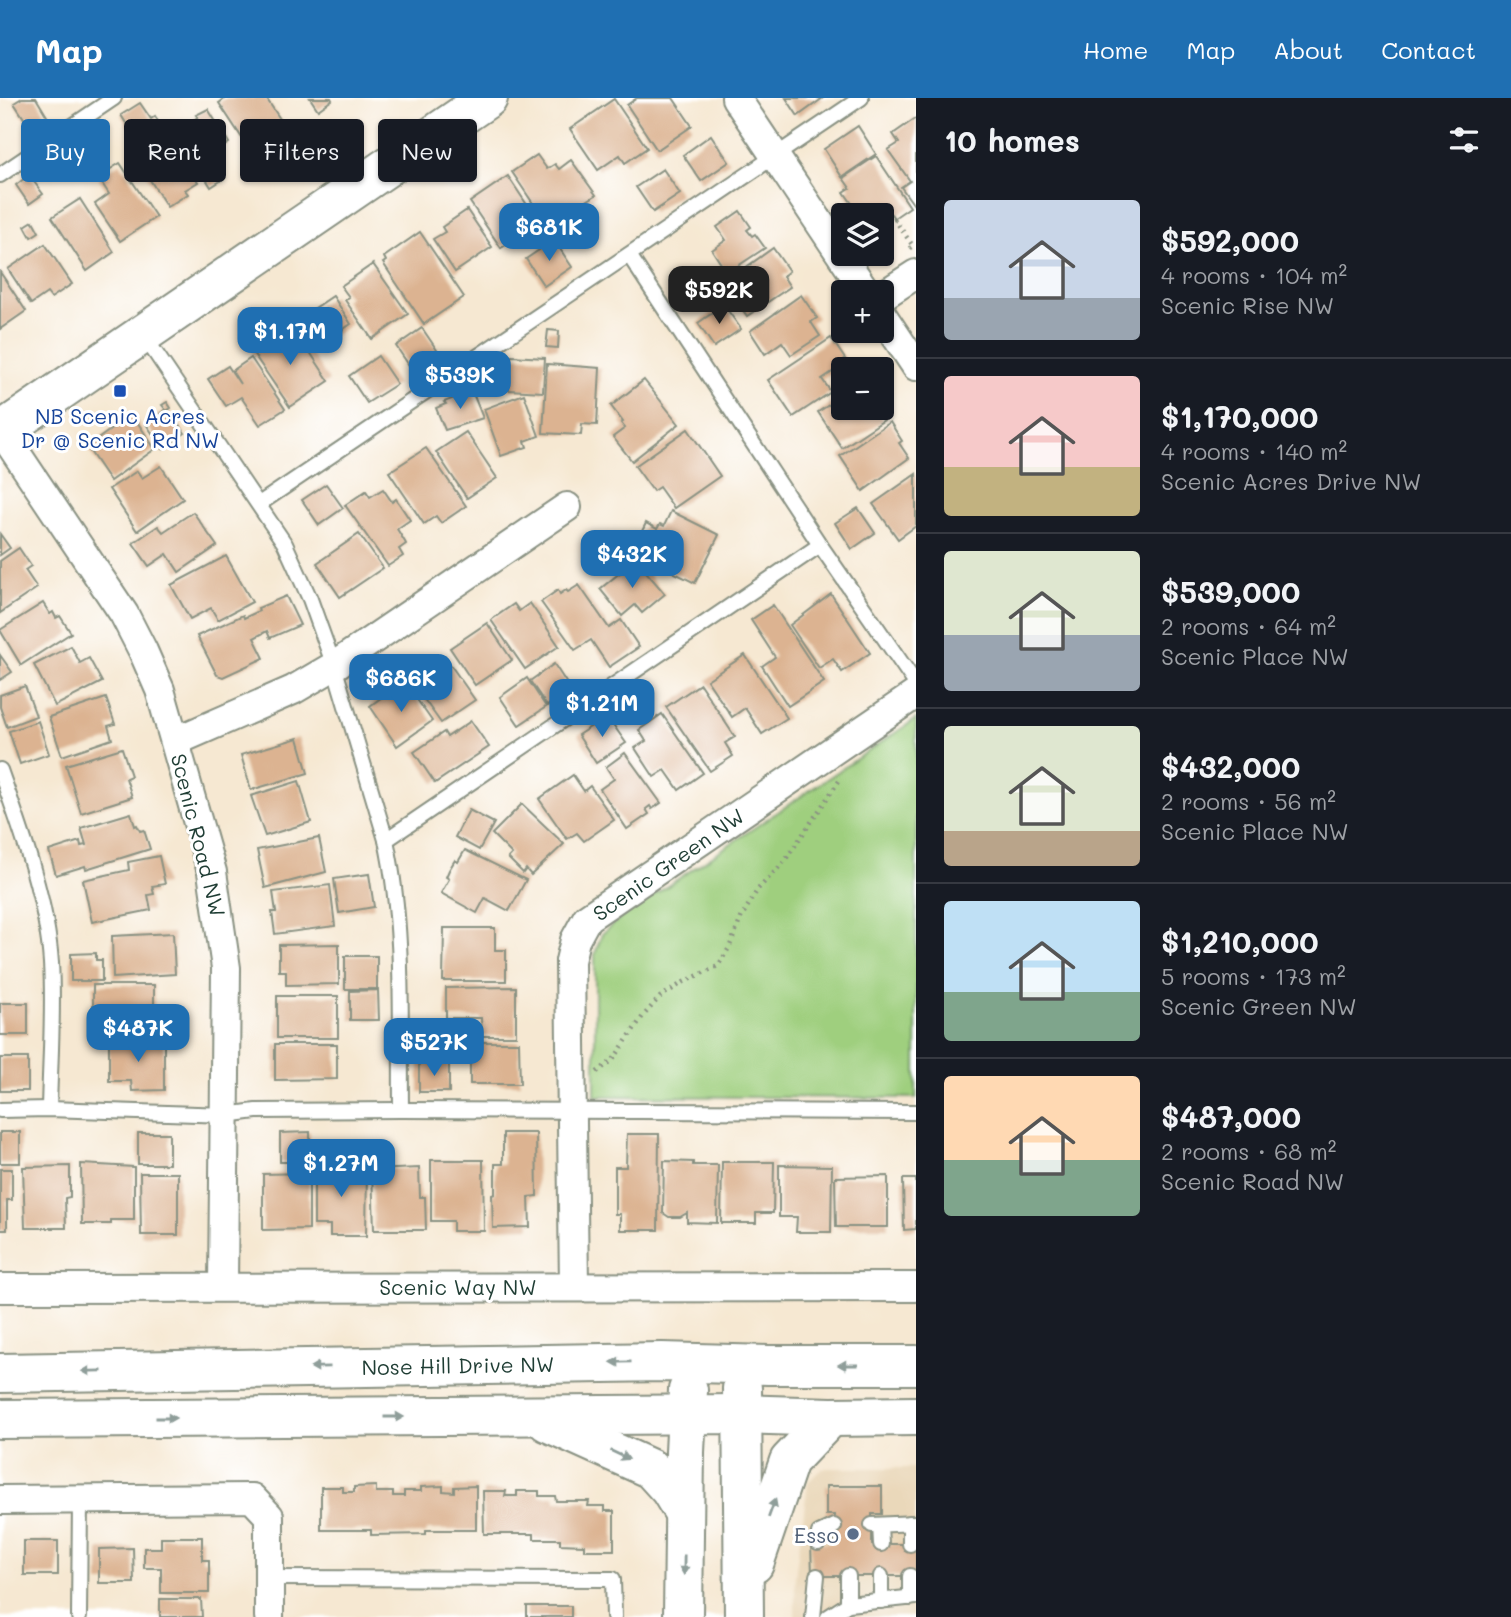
<!DOCTYPE html>
<html lang="en">
<head>
<meta charset="utf-8">
<style>
  :root { --surface:#171b24; --page:#20242c; --text:#f1f3f6; --muted:#9ea1a6; --line:#363941; --accent:#1f6fb2 }
  body { margin:0; font-family:Mali,sans-serif; background:var(--page); color:var(--text); height:100vh; display:flex; flex-direction:column; font-size:26px; white-space:nowrap }
  * { box-sizing:border-box; margin:0 }
  p { font-size:23px; color:var(--muted) }
  .icon { flex:none; width:38px; height:38px; fill:none; stroke:currentColor; stroke-width:2; stroke-linecap:round; stroke-linejoin:round }
  .map { position:relative; flex:1; overflow:hidden }
  .drawer { display:flex; flex-direction:column; background:var(--surface); width:595px }
  .drawer>* { flex:none }
  .top-card { position:absolute; left:21px; top:21px; width:665px; height:63px; display:flex; gap:14px }
  .tools { position:absolute; left:831px; top:105px; display:grid; gap:14px }
  .tools a { display:grid; place-items:center; width:63px; height:63px; border-radius:7px; background:var(--surface); box-shadow:0 2px 5px #0004; font-size:35px }
  .price { position:absolute; translate:-50% -60px; padding:0 16px; border-radius:14px; background:var(--accent); color:#fff; font-size:23px; line-height:46px; filter:drop-shadow(0 2px 4px #0008) }
  .price::after { content:''; position:absolute; left:50%; top:42px; width:21px; height:16px; margin-left:-10px; background:inherit; clip-path:polygon(0 0,100% 0,50% 100%) }
  .price.selected { background:#222; color:#fff }
  ul { padding:0; list-style:none }
  li { display:flex; align-items:center; gap:21px; height:175px; padding:0 28px }
  li+li { border-top:2px solid var(--line) }
  li span { display:grid; place-items:center; flex:none; width:196px; height:140px; border-radius:7px; color:#555 }
  li>.icon { margin-inline-start:auto }
  span .icon { width:84px; height:84px; fill:#fffc; stroke-width:1 }
  li b { font-size:30px }
  h2 { display:flex; justify-content:space-between; align-items:center; height:84px; padding:0 28px; font-size:30px }
  .pill { padding:0 24px; border-radius:7px; background:var(--surface); box-shadow:0 2px 5px #0004; font-size:24px; line-height:63px }
  .pill.selected { background:var(--accent); color:#fff }
  header { display:flex; align-items:center; gap:42px; box-sizing:border-box; height:98px; padding:0 35px; background:var(--accent); color:#fff }
  header strong { font-size:33px }
  nav { display:flex; gap:38px; margin-inline-start:auto; font-size:24px }
  main { display:flex; flex:1; min-height:0 }
  .map>svg:first-child { display:block }
</style>
</head>
<body>
<header>
<strong>Map</strong>
<nav><a>Home</a><a>Map</a><a>About</a><a>Contact</a></nav>
</header>
<main>
<div class="map">
<svg width="916" height="1519" viewBox="0 0 916 1519">
  <rect width="100%" height="100%" fill="#fff"/>
  <filter id="ink" filterUnits="userSpaceOnUse"><feTurbulence type="fractalNoise" baseFrequency=".0143" numOctaves="2"/><feDisplacementMap in="SourceGraphic" scale="14" xChannelSelector="R" yChannelSelector="G"/><feConvolveMatrix kernelMatrix="1 2 1 2 8 2 1 2 1" color-interpolation-filters="sRGB"/></filter>
  <filter id="wash" filterUnits="userSpaceOnUse"><feTurbulence type="fractalNoise" baseFrequency=".00686" numOctaves="4" result="noise"/><feDisplacementMap in="SourceGraphic" scale="28" xChannelSelector="R" yChannelSelector="G"/><feGaussianBlur stdDeviation="1.57" result="paint"/><feColorMatrix in="noise" values="0 0 0 0 0 0 0 0 0 0 0 0 0 0 0 0 0 1.4 0 .05"/><feComposite in="paint" operator="in"/></filter>
  <g filter="url(#wash)">
    <rect width="100%" height="100%" fill="#f6e8d2"/>
    <path fill="#ead8ba" d="M822 1370H916V1519H795V1479L808 1384Z"/>
    <path fill="#9fcf7e" stroke="#5f8659" stroke-width="2" d="M916 621V1000L595 998V856L602 836 620 820Z"/>
    <g id="blocks">
      <g fill="#dcb391">
        <path d="M22 0H36L48 20 31 31 14 5Z"/>
        <path d="M226 0H266L288 33 266 45 262 39 248 49 219 5Z"/>
        <path d="M310 0H331L332 2 318 12Z"/>
        <path d="M637 0H673L692 28 657 52 627 7Z"/>
        <path d="M786 0H823L798 18Z"/>
        <path d="M614 1 647 50 625 65 620 57 598 72 570 31Z"/>
        <path d="M140 5 151 21 155 18 161 28 137 43 121 17Z"/>
        <path d="M208 11 229 45 218 52 222 60 215 64 225 80 211 89 176 33 198 19 196 17Z"/>
        <path d="M916 20V110L901 89 910 83 888 52 899 45 893 36Z"/>
        <path d="M858 28 876 56 842 79 824 51Z"/>
        <path d="M711 37 729 64 701 83 683 57Z"/>
        <path d="M172 42 198 84 185 92 188 96 167 109 137 61Z"/>
        <path d="M537 57 547 71 555 66 559 71 571 62 596 97 582 106V112L573 118 576 124 555 138 512 74Z"/>
        <path d="M876 58 910 109 894 120 891 116 886 120 883 116 860 117 844 94 850 90 843 80Z"/>
        <path d="M120 65 156 119 120 143 95 106 109 96 98 79Z"/>
        <path d="M663 71 680 96 653 114 636 89Z"/>
        <path d="M29 77 43 96 29 106 16 87Z"/>
        <path d="M508 78 539 125 501 150 470 104Z"/>
        <path d="M80 101 114 154 87 173 52 119Z"/>
        <path d="M467 112 492 149 455 174 433 141 445 134 442 129Z"/>
        <path d="M740 113 751 129 747 132 752 138 755 136 765 150 727 175 712 152 726 142 717 129Z"/>
        <path d="M33 123 39 134 31 139 25 128Z"/>
        <path d="M420 134 464 199 424 226 383 165 386 163 384 159Z"/>
        <path d="M554 142 572 169 544 188 526 161Z"/>
        <path d="M45 146 72 186 51 200 47 195 31 206 8 171Z"/>
        <path d="M773 150 789 173 783 178 790 189 747 218 724 185Z"/>
        <path d="M373 166 408 216 372 241 345 202 349 199 341 188Z"/>
        <path d="M0 174 26 213 0 231Z"/>
        <path d="M801 197 817 220 811 224 820 238 791 257 782 244 765 256 750 233Z"/>
        <path d="M333 198 351 226 316 250 297 222Z"/>
        <path d="M724 207 741 231 714 249 698 225Z"/>
        <path d="M422 230 441 258 415 276 396 248Z"/>
        <path d="M548 232 559 233 558 250 546 249Z"/>
        <path d="M296 233 329 283 290 309 251 252 276 235 281 243Z"/>
        <path d="M831 240 847 264 822 281 831 294 793 319 768 282Z"/>
        <path d="M378 258 397 286 367 305 349 278Z"/>
        <path d="M511 258 545 260 543 294 509 292Z"/>
        <path d="M251 260 285 311 260 327 241 299 226 308 208 281 228 268 240 286 232 273Z"/>
        <path d="M547 266 600 270 597 327 582 326 581 337 543 335Z"/>
        <path d="M644 282 679 326 632 363 613 339 625 330 621 325 623 324 611 308Z"/>
        <path d="M472 293 483 320 445 332 436 310 446 306 444 304Z"/>
        <path d="M524 296 539 338 525 343 527 349 501 358 484 311Z"/>
        <path d="M844 297V310H875L884 322 842 350 818 314Z"/>
        <path d="M167 304 171 310 168 312 185 335 163 351 146 326 166 312 162 307Z"/>
        <path d="M132 316 155 351 110 383 87 349Z"/>
        <path d="M890 324 902 343 899 345 909 360 863 393 840 358Z"/>
        <path d="M688 331 720 378 674 410 659 389 653 393 635 368Z"/>
        <path d="M466 334 497 380 467 400 436 354Z"/>
        <path d="M426 350 466 408 441 425 436 418 424 426 389 374Z"/>
        <path d="M161 368 183 401 137 433 109 391 137 373 142 380Z"/>
        <path d="M916 376V428L898 441 873 406Z"/>
        <path d="M326 386 343 410 319 427 302 402Z"/>
        <path d="M383 391 392 404 396 401 410 422 397 431 405 444 406 446 399 451 403 458 388 468 345 407 366 393 370 399Z"/>
        <path d="M858 410 875 435 852 451 835 425Z"/>
        <path d="M671 413 719 437 695 485 632 454 646 425 657 431 660 426 664 428Z"/>
        <path d="M193 414 217 448 179 474 167 456 149 468 133 445 158 428 163 434Z"/>
        <path d="M0 436 10 450 0 457Z"/>
        <path d="M359 436 383 470 340 499 317 465Z"/>
        <path d="M19 450 31 468 25 472 37 490 0 515V463Z"/>
        <path d="M226 458 252 504 218 522 211 510 190 521 171 487Z"/>
        <path d="M636 462 665 496 642 515 635 507 622 518 600 491Z"/>
        <path d="M579 487 609 530 621 522 639 549 609 569 591 542 575 552 541 504 558 492 560 496 566 492 568 494Z"/>
        <path d="M831 496 870 555 842 574 833 561 819 570 790 527Z"/>
        <path d="M286 498 300 527 270 540 267 533 254 540 264 560 223 579 217 577 197 538 243 517 244 520 259 513 258 510Z"/>
        <path d="M43 505 50 516 53 514 56 520 60 518 71 535 21 567 0 532Z"/>
        <path d="M530 505 559 548 525 571 491 522 514 506 519 513Z"/>
        <path d="M773 507 824 584 788 608 762 568 775 559 751 522Z"/>
        <path d="M487 525 512 562 475 587 450 550Z"/>
        <path d="M71 548 80 565 89 560 102 584 55 608 34 567Z"/>
        <path d="M0 557 12 574 0 582Z"/>
        <path d="M745 557 787 620 762 636 745 610 732 619 707 582Z"/>
        <path d="M445 559 475 602 441 625 406 576 424 564 427 567 433 563 435 566Z"/>
        <path d="M554 566 571 592 547 608 530 583Z"/>
        <path d="M527 580 546 609 519 627 500 599Z"/>
        <path d="M404 583 432 623 397 648 370 608Z"/>
        <path d="M700 586 735 639 725 645 733 658 710 673 666 609Z"/>
        <path d="M25 588 36 618 7 629 0 609V597Z"/>
        <path d="M106 600 115 626 108 628 112 641 62 658 49 619Z"/>
        <path d="M662 616 703 675 679 692 665 672 654 679 635 650 646 643 639 632Z"/>
        <path d="M607 618 626 645 596 665 578 637Z"/>
        <path d="M38 623 49 656 20 666 9 633Z"/>
        <path d="M471 623 489 649 435 685 414 654 444 634 447 639Z"/>
        <path d="M298 640 308 675 251 692 241 657Z"/>
        <path d="M122 650 131 678 126 680 132 699 81 715 66 667Z"/>
        <path d="M625 655 661 705 652 711 650 708 646 711 649 716 627 731 600 691 614 681 606 669Z"/>
        <path d="M573 677 584 693 590 688 614 722 584 743 577 735 567 741 539 701Z"/>
        <path d="M299 683 311 724 265 738 251 698Z"/>
        <path d="M522 706 564 746 531 777 526 771 523 775 508 760 512 756 492 736Z"/>
        <path d="M469 712 494 725 479 752 455 739Z"/>
        <path d="M131 715 135 728 137 727 140 733 144 732 150 751 86 771 85 768 56 777 49 753 80 743 81 748 86 747 81 730Z"/>
        <path d="M319 740 326 774 265 790 257 752Z"/>
        <path d="M465 752 526 782 509 813 485 800 477 815 441 795 449 781 446 779 449 772 455 762 458 764Z"/>
        <path d="M159 758 165 786 152 788 154 796 148 797 151 812 92 824 83 782 129 772 128 764Z"/>
        <path d="M369 776 374 809 339 815 334 781Z"/>
        <path d="M330 787 335 828 275 836 272 814H276L273 794Z"/>
        <path d="M444 830H495V852H506V883H443Z"/>
        <path d="M173 835 175 876 113 880 112 838Z"/>
        <path d="M339 846V886L286 887V873H279V847Z"/>
        <path d="M96 855V862H102V883H71V856Z"/>
        <rect x="345" y="858" width="32" height="33"/>
        <path d="M93 887H154V908H172L173 937H141V927H93Z"/>
        <path d="M516 889V938H482L481 920H446V890Z"/>
        <path d="M378 892 379 922H350V893Z"/>
        <rect x="277" y="898" width="61" height="42"/>
        <rect x="0" y="905" width="28" height="32"/>
        <path d="M164 942V992L132 993 131 983H109V943Z"/>
        <path d="M470 944H519L520 986H470Z"/>
        <path d="M275 946H337V981L275 982Z"/>
        <rect x="0" y="960" width="28" height="33"/>
        <rect x="419" y="965" width="30" height="29"/>
        <rect x="0" y="1034" width="20" height="31"/>
        <path d="M310 1034V1064H280V1035Z"/>
        <rect x="138" y="1035" width="31" height="31"/>
        <path d="M503 1035H536L537 1098 529 1099 530 1129 493 1130 492 1097 495 1096V1066H503Z"/>
        <path d="M627 1036H659L658 1132H620V1116H615V1069H626Z"/>
        <path d="M431 1062H483L484 1133H453V1123H431Z"/>
        <path d="M664 1063 693 1064V1067H718L717 1125 687 1124V1115L680 1119H669L663 1115Z"/>
        <path d="M722 1064H774L773 1115H756V1125H721Z"/>
        <path d="M81 1066 134 1069V1122H111V1126H82Z"/>
        <path d="M314 1066 367 1067 366 1138H330V1127H314Z"/>
        <path d="M779 1067 832 1068 831 1134H796L797 1119H779Z"/>
        <path d="M70 1068V1099L65 1100 66 1130H25L23 1069Z"/>
        <path d="M419 1070 420 1099H425L426 1132H374L372 1072Z"/>
        <path d="M0 1071H12V1102H7V1132H0Z"/>
        <path d="M140 1075H178V1137H141Z"/>
        <path d="M309 1075V1131L263 1132V1076Z"/>
        <path d="M888 1078V1129H836L835 1079Z"/>
        <path d="M903 1081H916V1131L904 1132Z"/>
        <path d="M376 1388V1394H393V1398H404V1393H421V1389L443 1388V1393L454 1394V1389L476 1388V1432H426V1436L371 1437V1432H321V1389H343V1394H354V1389Z"/>
        <path d="M826 1388H882V1416H872V1446H916V1478H812L811 1445H834V1417H826Z"/>
        <path d="M483 1393H506L505 1398H517V1393H539V1398H555L556 1403H589L588 1408H605V1413H614V1452H584V1447L560 1446V1441H534V1436H484Z"/>
        <path d="M161 1439H202V1462H209V1495H161V1470H144V1450H161Z"/>
        <rect x="24" y="1443" width="34" height="34"/>
        <path d="M133 1450 134 1485H99V1451Z"/>
        <path d="M160 1501H201L202 1519H160Z"/>
        <rect x="527" y="1508" width="44" height="11"/>
      </g>
    </g>
  </g>
  <g filter="url(#ink)">
    <use href="#blocks" fill-opacity="0" stroke="#8a9283" stroke-width="2"/>
    <g fill="none" stroke-linecap="round" stroke-linejoin="round">
      <defs>
        <g id="lane">
          <path d="M0 77 114 0"/>
          <path d="M629 157 820 447 916 586"/>
          <path d="M144 238 285 446 310 501 334 568 386 742C405 830 400 923 401 1012"/>
          <path d="M259 406 861 0"/>
          <path d="M0 672C21 732 47 802 51 865 54 912 50 963 49 1011"/>
          <path d="M386 742 820 447"/>
          <path d="M0 1012 49 1011 226 1017 256 1013 401 1012 916 1014"/>
          <path d="M910 1425V1446"/>
          <path d="M872 1427 916 1425"/>
          <path d="M880 1427 881 1446"/>
          <path d="M818 1445 819 1435 834 1428"/>
          <path d="M881 1478V1503"/>
          <path d="M910 1478V1500"/>
          <path d="M270 1480 613 1481 614 1519"/>
          <path d="M848 1506V1478"/>
          <path d="M79 1519 80 1401"/>
          <path d="M813 1519 817 1478"/>
          <path d="M828 1519 848 1506 916 1499"/>
        </g>
        <g id="street">
          <path d="M736 0 866 194"/>
          <path d="M882 198 916 176"/>
          <path d="M882 217 916 268"/>
          <path d="M0 331 124 516 143 553 160 592 212 774 226 870 223 1188"/>
          <path d="M176 643 293 592 334 568 567 409"/>
          <path d="M574 1188 570 863 575 842 587 820 916 596"/>
          <path d="M0 1190 916 1189"/>
          <path d="M0 1402 252 1400 269 1418V1519"/>
        </g>
        <g id="secondary">
          <path d="M0 334 488 0"/>
          <path d="M0 1275 662 1264 768 1267H916"/>
          <path d="M742 1290 744 1519"/>
          <path d="M0 1321 741 1316 831 1319 916 1318"/>
          <path d="M547 1324 651 1371 670 1392 684 1415"/>
          <path d="M754 1466 789 1363 831 1319"/>
          <path d="M683 1519 685 1354 688 1292"/>
        </g>
      </defs>
      <use href="#lane" stroke="#8a9283" stroke-width="18"/>
      <use href="#street" stroke="#8a9283" stroke-width="32"/>
      <use href="#secondary" stroke="#8a9283" stroke-width="42"/>
      <g stroke="#8a9283" stroke-width="4.5" stroke-dasharray="2 5" stroke-linecap="butt">
        <path d="M882 130 895 122 913 148 910 150"/>
        <path d="M873 156 892 157"/>
        <path d="M597 974 613 962 643 918 660 899 684 884 718 868 729 850 742 818 758 791 784 764 841 680"/>
      </g>
      <use href="#lane" stroke="#fff" stroke-width="14"/>
      <use href="#street" stroke="#fff" stroke-width="28"/>
      <use href="#secondary" stroke="#fff" stroke-width="38"/>
    </g>
    <defs><path id="oneway-solid" d="M-6-.8H1V-3.2L6.5 0L1 3.2V.8H-6Z" transform="scale(1.75)"/></defs>
    <g fill="#8f9e9a">
      <use href="#oneway-solid" transform="translate(621 1264) rotate(179)"/>
      <use href="#oneway-solid" transform="translate(848 1267) rotate(180)"/>
      <use href="#oneway-solid" transform="translate(320 1269) rotate(179)"/>
      <use href="#oneway-solid" transform="translate(92 1273) rotate(179)"/>
      <use href="#oneway-solid" transform="translate(394 1319)"/>
      <use href="#oneway-solid" transform="translate(166 1320)"/>
      <use href="#oneway-solid" transform="translate(620 1357) rotate(25)"/>
      <use href="#oneway-solid" transform="translate(772 1410) rotate(-70)"/>
      <use href="#oneway-solid" transform="translate(684 1467) rotate(91)"/>
    </g>
  </g>
  <rect fill="#1a4fb4" stroke="#fff" stroke-width="2.5" x="113" y="286" width="14" height="14" rx="3.5"/>
  <circle fill="#5c6f8a" stroke="#fff" stroke-width="2.5" cx="853" cy="1436" r="7"/>
  <g text-anchor="middle" dominant-baseline="central" stroke-width="6" stroke-linejoin="round" paint-order="stroke">
    <g font-size="21" fill="#164399" stroke="#fff">
      <text x="120" y="317">NB Scenic Acres<tspan x="120" dy="24">Dr @ Scenic Rd NW</tspan></text>
    </g>
    <g font-size="21" fill="#1f3d34" stroke="#fff">
      <text transform="translate(199 737) rotate(76)">Scenic Road NW</text>
      <text transform="translate(668 766) rotate(-35)">Scenic Green NW</text>
      <text x="458" y="1188">Scenic Way NW</text>
      <text transform="translate(458 1267) rotate(-1)">Nose Hill Drive NW</text>
    </g>
    <g font-size="21" fill="#4e5e75" stroke="#fff" text-anchor="end">
      <text x="839" y="1436">Esso</text>
    </g>
  </g>
</svg>
<div class="tools">
<a><svg class="icon" aria-label="layers" viewBox="0 0 24 24"><path d="M12 4l9 5-9 5-9-5zM3 14l9 5 9-5"/></svg></a>
<a>+</a>
<a>−</a>
</div>
<b class="price" style="left:549px;top:165px">$681K</b>
<b class="price selected" style="left:719px;top:228px">$592K</b>
<b class="price" style="left:290px;top:269px">$1.17M</b>
<b class="price" style="left:460px;top:313px">$539K</b>
<b class="price" style="left:632px;top:492px">$432K</b>
<b class="price" style="left:401px;top:616px">$686K</b>
<b class="price" style="left:602px;top:641px">$1.21M</b>
<b class="price" style="left:138px;top:966px">$487K</b>
<b class="price" style="left:434px;top:980px">$527K</b>
<b class="price" style="left:341px;top:1101px">$1.27M</b>
<div class="top-card">
<a class="pill selected">Buy</a>
<a class="pill">Rent</a>
<a class="pill">Filters</a>
<a class="pill">New</a>
</div>
</div>
<section class="drawer">
<h2>10 homes<svg class="icon" aria-label="filters" viewBox="0 0 24 24"><path d="M4 7h16M4 17h16"/><circle cx="9" cy="7" r="2"/><circle cx="15" cy="17" r="2"/></svg></h2>
<ul>
<li><span style="background:linear-gradient(#c9d6e8 70%,#9aa5b1 0)"><svg class="icon" aria-label="home" viewBox="0 0 24 24"><path d="M3 11l9-7 9 7M6 9v11h12V9"/></svg></span><div><b>$592,000</b><p>4 rooms · 104 m²</p><p>Scenic Rise NW</p></div></li>
<li><span style="background:linear-gradient(#f6c9c9 65%,#c2b280 0)"><svg class="icon" aria-label="home" viewBox="0 0 24 24"><path d="M3 11l9-7 9 7M6 9v11h12V9"/></svg></span><div><b>$1,170,000</b><p>4 rooms · 140 m²</p><p>Scenic Acres Drive NW</p></div></li>
<li><span style="background:linear-gradient(#dfe7d0 60%,#9aa5b1 0)"><svg class="icon" aria-label="home" viewBox="0 0 24 24"><path d="M3 11l9-7 9 7M6 9v11h12V9"/></svg></span><div><b>$539,000</b><p>2 rooms · 64 m²</p><p>Scenic Place NW</p></div></li>
<li><span style="background:linear-gradient(#dfe7d0 75%,#b9a48a 0)"><svg class="icon" aria-label="home" viewBox="0 0 24 24"><path d="M3 11l9-7 9 7M6 9v11h12V9"/></svg></span><div><b>$432,000</b><p>2 rooms · 56 m²</p><p>Scenic Place NW</p></div></li>
<li><span style="background:linear-gradient(#bfe0f5 65%,#7fa58c 0)"><svg class="icon" aria-label="home" viewBox="0 0 24 24"><path d="M3 11l9-7 9 7M6 9v11h12V9"/></svg></span><div><b>$1,210,000</b><p>5 rooms · 173 m²</p><p>Scenic Green NW</p></div></li>
<li><span style="background:linear-gradient(#ffd9b3 60%,#7fa58c 0)"><svg class="icon" aria-label="home" viewBox="0 0 24 24"><path d="M3 11l9-7 9 7M6 9v11h12V9"/></svg></span><div><b>$487,000</b><p>2 rooms · 68 m²</p><p>Scenic Road NW</p></div></li>
</ul>
</section>
</main>
</body>
</html>
